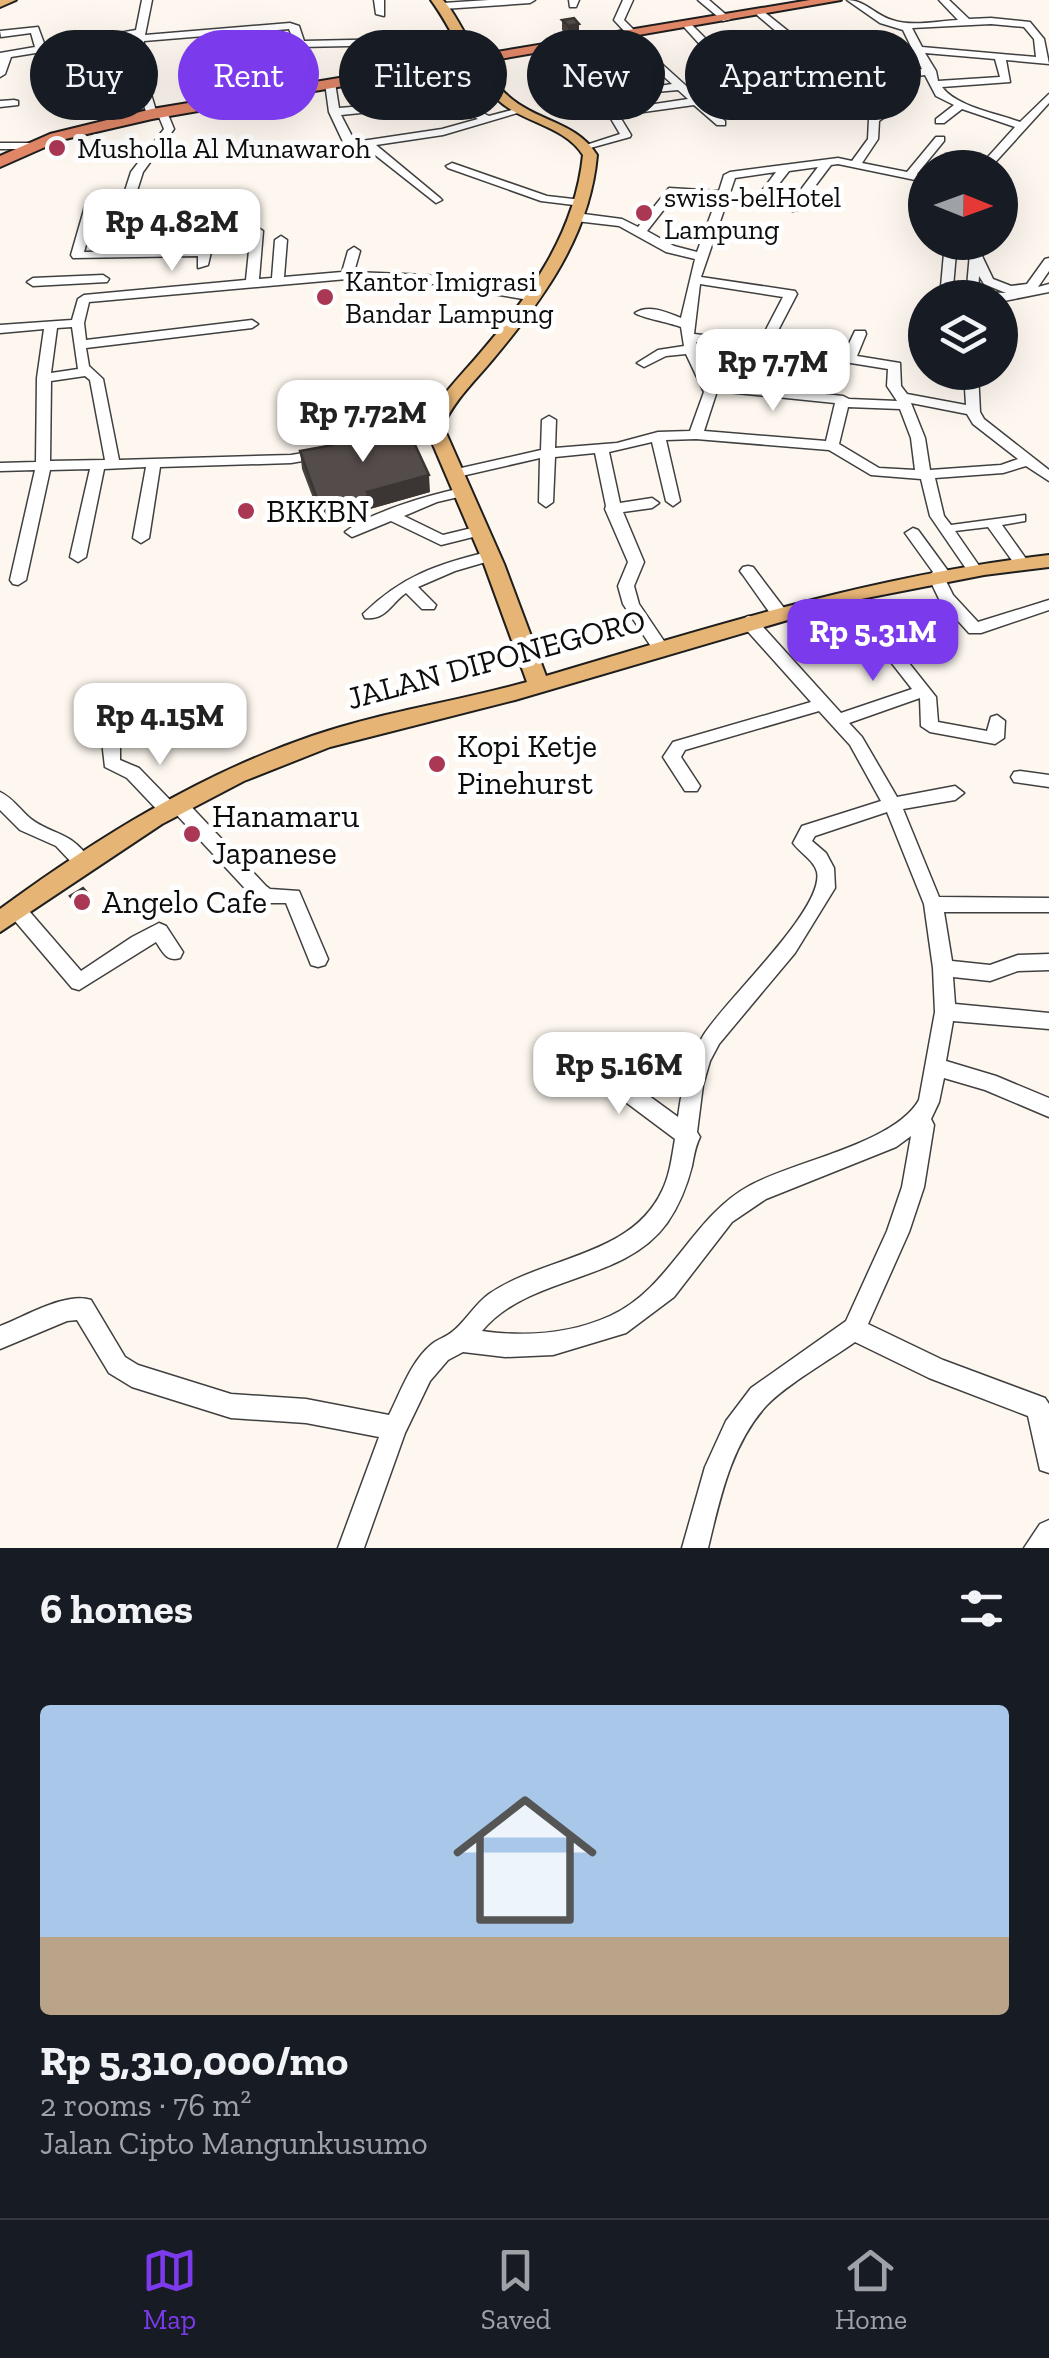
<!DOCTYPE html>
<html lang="en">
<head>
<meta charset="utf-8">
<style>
  :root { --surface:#171b24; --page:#20242c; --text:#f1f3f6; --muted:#9ea1a6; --line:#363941; --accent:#7c3aed }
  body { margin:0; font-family:"Zilla Slab",serif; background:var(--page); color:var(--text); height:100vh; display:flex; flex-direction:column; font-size:38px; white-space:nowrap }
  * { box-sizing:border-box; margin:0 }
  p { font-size:32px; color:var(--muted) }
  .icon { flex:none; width:55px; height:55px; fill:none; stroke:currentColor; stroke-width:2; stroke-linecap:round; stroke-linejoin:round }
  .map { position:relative; height:1548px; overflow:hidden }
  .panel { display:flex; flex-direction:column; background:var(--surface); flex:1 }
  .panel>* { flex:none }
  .hud { position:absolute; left:30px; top:30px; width:990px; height:90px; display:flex; gap:20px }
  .needle { width:65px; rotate:91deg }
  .tools { position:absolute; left:908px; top:150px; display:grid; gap:20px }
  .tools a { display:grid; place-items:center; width:110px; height:110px; border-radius:50%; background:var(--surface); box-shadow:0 10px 40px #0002; font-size:50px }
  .price { position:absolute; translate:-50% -85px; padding:0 22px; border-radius:20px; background:#fff; color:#222; font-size:32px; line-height:65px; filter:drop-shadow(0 2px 5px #0008) }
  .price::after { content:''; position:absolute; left:50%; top:60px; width:30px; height:22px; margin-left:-15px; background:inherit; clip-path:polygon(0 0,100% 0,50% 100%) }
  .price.active { background:var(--accent); color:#fff }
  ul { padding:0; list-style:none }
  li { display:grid; align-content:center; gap:20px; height:530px; padding:0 40px }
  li+li { border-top:2px solid var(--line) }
  li span { display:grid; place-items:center; height:310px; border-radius:10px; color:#555 }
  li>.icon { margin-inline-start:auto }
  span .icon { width:180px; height:180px; fill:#fffc; stroke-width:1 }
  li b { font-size:42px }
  h2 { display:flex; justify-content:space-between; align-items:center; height:120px; padding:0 40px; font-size:42px }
  .pill { padding:0 35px; border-radius:45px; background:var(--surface); box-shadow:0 10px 40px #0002; font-size:35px; line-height:90px }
  .pill.active { background:var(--accent); color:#fff }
  .dock { display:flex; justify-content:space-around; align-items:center; height:140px; border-top:2px solid var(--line); background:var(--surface); font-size:28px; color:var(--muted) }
  .dock a { display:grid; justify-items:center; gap:5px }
  .dock .active { color:var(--accent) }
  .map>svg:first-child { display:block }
</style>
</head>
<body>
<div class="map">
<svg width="1049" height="1548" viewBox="0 0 1049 1548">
  <rect width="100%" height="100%" fill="#fdf7ef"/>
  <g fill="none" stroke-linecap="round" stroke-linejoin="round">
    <defs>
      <g id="minor">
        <path d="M142 0H152L145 35 290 23 299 26 304 41 397 39 402 42 397 45 300 47 295 44 289 29 144 41 143 68 157 114 152 117 147 114 138 89 65 94 54 50 11 57 5 74 0 77V53L35 47 31 33 1 37 0 31 38 27 45 46 136 30ZM135 37 132 39 133 46 66 59 64 48ZM133 52 136 83 73 89 68 65Z"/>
        <path d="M374 0H384V16L376 14Z"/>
        <path d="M489 0H535L530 3 443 9 438 6 443 3Z"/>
        <path d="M569 0H579L576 7H570Z"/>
        <path d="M623 0H633L624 20 638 34 632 37 725 121V125H717L694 105 622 115 620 117 631 135 630 137 583 150V146L620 134 610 117 615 110 688 99 678 90 633 94 607 68 574 72 569 69 574 66 642 57 619 35 626 33 614 20ZM648 62 672 84 639 89 617 66Z"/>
        <path d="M698 0H709L731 19 723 21Z"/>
        <path d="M847 0C865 0 875 15 892 20 911 27 938 21 958 20L939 0H949L969 19 991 18 1030 22 1044 39 1049 64 1006 60 1010 82 942 87C957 107 996 113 1020 122L1049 94V103L990 168H978L1015 127 962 109 944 123H936V119L954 105 936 96 925 75 867 82 886 116 879 121 878 139 862 163 907 172 936 137H944V141L917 174 925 176V182L838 164 831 165 797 210 793 211 755 200 776 172 735 178 701 277 795 291 797 294 772 342 844 354 855 331H865L866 334 857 356 900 363 901 386 907 394 966 405 964 372H978L980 412 984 419 1049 470V481L1026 466 1003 473 935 478 944 516 951 525 1025 515V521L1002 525 1029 563 1026 566H1016L988 527 955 531 982 570 979 573H969L930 516 921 479 871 475 829 450 696 439 666 440 680 501 673 506 666 501 652 442 609 452 620 503 652 498 659 503 652 508 623 512 644 562 634 586 639 604 668 647 666 651H654L623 604 618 586 628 562 605 509 606 506 595 453 555 457 553 502 546 507 539 502 540 458 453 478 446 474 448 471 541 450 542 420 549 416 556 420 555 448 617 443 658 432 690 431 704 392 686 354 666 356 644 367 637 363 658 350 684 346 681 327C668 322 642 318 635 313 648 304 667 312 681 318L695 259 666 252 619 226 576 221 570 217 576 213 622 219 638 227 669 188 719 191 724 175 730 172 838 158 852 161 868 139 869 119 875 115 841 56 842 54H850L863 77 922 69 903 30 880 23ZM991 24 1024 27 1034 39 1036 57 922 47 912 28ZM925 53 995 59 1000 77 938 81 936 71ZM818 167 790 204 768 198 789 171ZM676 194 717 198 697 252 674 246 647 231ZM700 284 783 297 760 341 694 334ZM696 342 764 349 888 369 887 386 897 401 849 399 843 396 713 382ZM717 391 835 403 826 441 704 431ZM911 403 967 414 973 424 1018 459 1001 465 930 470 925 438ZM848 407 900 409 911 438 915 470 879 468 839 444Z"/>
        <path d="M757 11H763L818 55 810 74 817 83 840 82V86L821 89 840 116 839 118H831L811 90 789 91V87L807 84 800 74 809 58 798 49 761 53V49L791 44 757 15Z"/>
        <path d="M684 23H690L712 45 749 98 748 100H740L704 49 684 27Z"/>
        <path d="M330 80 335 83 339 108 400 103 405 106 400 109 341 115 355 142 442 129 478 119 451 105V101L455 100 489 116 519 108 524 111 443 135 376 145 440 198 442 200 436 203 365 147 345 146 329 112 325 83Z"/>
        <path d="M14 100 18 101V105L0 107V101Z"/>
        <path d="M162 109 167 112 174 129 143 172 135 197H157L163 200 146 250 200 248 205 226 211 222 217 226 208 265 198 268V256L73 258 71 255 86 203 101 197H123L131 172 164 129 157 112ZM102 203H150L134 251 84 252 97 205Z"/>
        <path d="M0 143H32L38 146 32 149H0Z"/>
        <path d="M452 163 547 196 582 200 588 203 582 206 541 201 448 168 446 166Z"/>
        <path d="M257 227 263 231 259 279 272 278 275 240 281 236 287 240 284 277 342 272 348 251 354 247 360 251 354 272 427 275 535 293 541 297 535 301 427 283 347 279 89 302 84 323 86 340 252 320 258 324 252 328 86 348 89 366 103 379 119 460 291 455 321 450 328 454 326 457 291 463 160 467 149 538 141 543 133 538 146 467 104 469 86 557 78 562 70 557 90 469 50 470 26 580 18 585 13 584 10 580 35 470 0 471V463L36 462 37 378 44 329 0 333V325L72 320 78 299 84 295 246 280 251 231ZM72 327 78 369 51 373 57 328ZM85 376 90 380 105 460 50 461 51 381Z"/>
        <path d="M945 242H957L952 298H940Z"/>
        <path d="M971 242H983L982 256 993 279 1011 286 1027 284 1045 259 1049 258V271L1038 287 1049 284V292L1004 301H1000V298H966ZM979 276 984 284 1006 293 978 292Z"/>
        <path d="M103 275 109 279 107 282 33 286 27 282 33 278Z"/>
        <path d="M424 415 440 417 442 420 440 423H425L388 435 381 431Z"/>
        <path d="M462 488 469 492 467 495 437 502 404 516 443 535 480 526 485 528 487 531 485 534 441 545 391 521 352 537 345 532C370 512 429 495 462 488Z"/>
        <path d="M913 528 918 530 951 575 945 579 953 595 978 622 1049 600V610L981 633H969L940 601 928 576 933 572 905 533Z"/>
        <path d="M491 551 496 553 499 556 496 559 455 571 418 587 436 605 434 609H422L406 593C392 602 386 621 365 618L363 614C402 576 437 564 491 551Z"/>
        <path d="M748 566 753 567 784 608 786 612 784 616H772L743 575 740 571 743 567Z"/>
        <path d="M748 616 754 617 841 713 912 689 883 652 891 646 897 648 936 697 938 722 987 731 991 717 997 715 1005 721 1004 738 995 744 930 732 921 726 920 698 849 723 862 737 897 797 955 786 964 793 955 800 903 809 939 897 1049 898V912H944L952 961 990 965 1018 955 1049 954V970L1018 971 990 981 953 977 955 1004 1049 1013V1029L953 1021 946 1061 996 1076 1049 1098V1117L985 1090 944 1078 939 1102 931 1119 934 1125 924 1187 909 1232 868 1324 943 1360 1045 1398 1049 1404V1473L1040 1470 1028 1416 929 1378 855 1342C831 1359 786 1385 767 1405 731 1444 720 1499 708 1548H682L705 1467 726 1421 751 1388 846 1321 887 1231 902 1187 911 1136 896 1147 766 1199 732 1222 674 1297 626 1333 553 1355 505 1357 463 1352 448 1360 430 1381 405 1433 364 1548H338L379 1437 306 1423 231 1418 132 1387 109 1373 77 1320 67 1321 0 1349V1326C24 1317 67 1291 91 1300L125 1357 138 1365 231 1394 306 1399 389 1415C401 1391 411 1361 432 1344 438 1339 446 1337 452 1332 466 1321 474 1305 489 1294 544 1256 631 1257 662 1191 670 1175 672 1156 675 1139L572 1062 569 1056 572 1050 579 1047 586 1050 678 1117C682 1088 687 1061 703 1036 723 1002 825 909 817 872 814 860 800 853 793 843L802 826 881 801 850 745 819 711 685 750 681 757 700 786 697 791H685L663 757 673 742 811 702 742 625 740 621ZM887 812 924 904 933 968 935 1012 919 1100C894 1144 794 1161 749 1186 692 1217 670 1289 610 1316 570 1334 524 1337 482 1331 529 1274 623 1284 667 1223 679 1206 687 1186 692 1166 694 1156 695 1147 700 1137L697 1132 703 1085 710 1061 719 1044 795 953 835 888 834 868 826 853 812 841 815 836Z"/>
        <path d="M111 735 120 741V760L139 768 171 801 178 797 184 799 266 886 270 889 299 891 328 959 325 965 318 967 311 965 286 903H266L252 896 175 813 168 817 162 815 127 778 105 767 102 741Z"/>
        <path d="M1020 771 1049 775V787L1014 782 1011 777 1014 772Z"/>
        <path d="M0 792C13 798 20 810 31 819 54 836 71 831 90 860L88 865H74L56 846 20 830 0 810Z"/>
        <path d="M16 902 23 904 81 971 132 937 159 923 166 926 183 952 180 958C166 962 163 952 156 942L79 990 72 988 9 914 7 909 9 904Z"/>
        <path d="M1049 1520V1548H1024L1040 1524Z"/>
      </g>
      <g id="major">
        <path d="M0 0H16L0 7Z"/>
        <path d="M431 0H443L451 10C471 40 484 78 513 100 541 122 577 123 597 155 590 235 544 298 494 358 476 380 454 400 443 426L504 564 546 676C712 626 876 575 1049 555V567L984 575 856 600 515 700 330 747 244 781 162 824 0 932V909C97 838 198 775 312 736 382 712 456 702 527 682L484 564 425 426C438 397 461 376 481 352 531 294 575 233 583 155 564 125 522 123 497 99 468 72 454 31 431 0Z"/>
      </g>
      <path id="highway" d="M810 0H841L152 119 61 140 0 167V156L50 134 152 109Z"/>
    </defs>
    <use href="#minor" stroke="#404040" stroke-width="3"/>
    <use href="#major" stroke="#1e1e1e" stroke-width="4"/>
    <use href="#highway" stroke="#1e1e1e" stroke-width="4"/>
    <use href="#minor" fill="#fff" fill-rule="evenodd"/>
    <use href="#major" fill="#e6b475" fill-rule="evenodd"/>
    <use href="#highway" fill="#e18768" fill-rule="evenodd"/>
  </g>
  <g fill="#484140">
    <path d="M562 20 579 34 568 36 562 30Z"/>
    <path d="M367 428 430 492 370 509V513L354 522 324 527 302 469 300 451 332 445V440L368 434Z"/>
  </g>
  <g fill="#3b3534">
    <path d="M579 24V34L568 36V26Z"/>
    <path d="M429 475 430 492 370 509V513L354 522 324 527 321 510 367 492Z"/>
    <path d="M91 897 93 902 80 911 78 905Z"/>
  </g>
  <g fill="#544c4a" stroke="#3b3534" stroke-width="2.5">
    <path d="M574 18 579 24 568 26 562 20Z"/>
    <path d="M404 421 429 475 367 492 369 495 352 504 321 510 300 451 333 445 332 440 369 433 367 428Z"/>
    <path d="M83 888 91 897 78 905 70 896Z"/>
  </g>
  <g fill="#aa3754" stroke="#fff" stroke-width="4">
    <circle cx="57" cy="148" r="10"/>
    <circle cx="644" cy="213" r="10"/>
    <circle cx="325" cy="297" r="10"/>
    <circle cx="246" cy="511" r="10"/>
    <circle cx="437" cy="764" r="10"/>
    <circle cx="192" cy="834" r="10"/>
    <circle cx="82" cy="902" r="10"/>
  </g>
  <g text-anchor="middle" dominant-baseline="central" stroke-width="10" stroke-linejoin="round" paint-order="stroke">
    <g font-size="28" fill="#0d0d0d" stroke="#fff" text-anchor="start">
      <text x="77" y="148">Musholla Al Munawaroh</text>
      <text x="664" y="197">swiss-belHotel<tspan x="664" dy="32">Lampung</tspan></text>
      <text x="345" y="281">Kantor Imigrasi<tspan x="345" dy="32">Bandar Lampung</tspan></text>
    </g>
    <g font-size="32" fill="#0d0d0d" stroke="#fff" text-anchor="start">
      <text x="266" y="511">BKKBN</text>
      <text x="457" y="746">Kopi Ketje<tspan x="457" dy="37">Pinehurst</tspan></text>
      <text x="212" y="816">Hanamaru<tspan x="212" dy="37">Japanese</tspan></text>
      <text x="102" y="902">Angelo Cafe</text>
    </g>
    <g font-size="32" fill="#0d0d0d" stroke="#fff">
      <text transform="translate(496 659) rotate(-15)">JALAN DIPONEGORO</text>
    </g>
  </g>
</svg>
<div class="tools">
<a><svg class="needle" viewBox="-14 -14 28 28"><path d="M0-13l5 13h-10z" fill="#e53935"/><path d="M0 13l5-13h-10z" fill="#9ea1a6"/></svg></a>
<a><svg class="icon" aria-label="layers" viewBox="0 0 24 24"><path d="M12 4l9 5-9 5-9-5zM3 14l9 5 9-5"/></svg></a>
</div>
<b class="price" style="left:172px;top:274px">Rp 4.82M</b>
<b class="price" style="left:773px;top:414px">Rp 7.7M</b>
<b class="price" style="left:363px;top:465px">Rp 7.72M</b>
<b class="price active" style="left:873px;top:684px">Rp 5.31M</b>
<b class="price" style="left:160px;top:768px">Rp 4.15M</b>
<b class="price" style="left:619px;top:1117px">Rp 5.16M</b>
<div class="hud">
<a class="pill">Buy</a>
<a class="pill active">Rent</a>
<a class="pill">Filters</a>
<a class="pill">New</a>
<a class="pill">Apartment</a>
</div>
</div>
<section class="panel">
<h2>6 homes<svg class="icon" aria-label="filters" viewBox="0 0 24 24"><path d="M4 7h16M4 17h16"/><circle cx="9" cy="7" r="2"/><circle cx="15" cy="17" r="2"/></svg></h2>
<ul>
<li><span style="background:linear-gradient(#a9c7e8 75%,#b9a48a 0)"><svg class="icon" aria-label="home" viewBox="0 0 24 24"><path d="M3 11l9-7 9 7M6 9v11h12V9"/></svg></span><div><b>Rp 5,310,000/mo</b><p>2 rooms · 76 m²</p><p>Jalan Cipto Mangunkusumo</p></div></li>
</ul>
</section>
<nav class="dock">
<a class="active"><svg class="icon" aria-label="map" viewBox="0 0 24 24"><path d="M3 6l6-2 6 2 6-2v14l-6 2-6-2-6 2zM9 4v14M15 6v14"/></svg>Map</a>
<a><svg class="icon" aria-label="saved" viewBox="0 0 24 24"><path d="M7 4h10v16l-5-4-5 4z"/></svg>Saved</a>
<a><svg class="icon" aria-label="home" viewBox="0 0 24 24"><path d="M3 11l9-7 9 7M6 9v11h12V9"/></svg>Home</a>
</nav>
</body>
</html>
